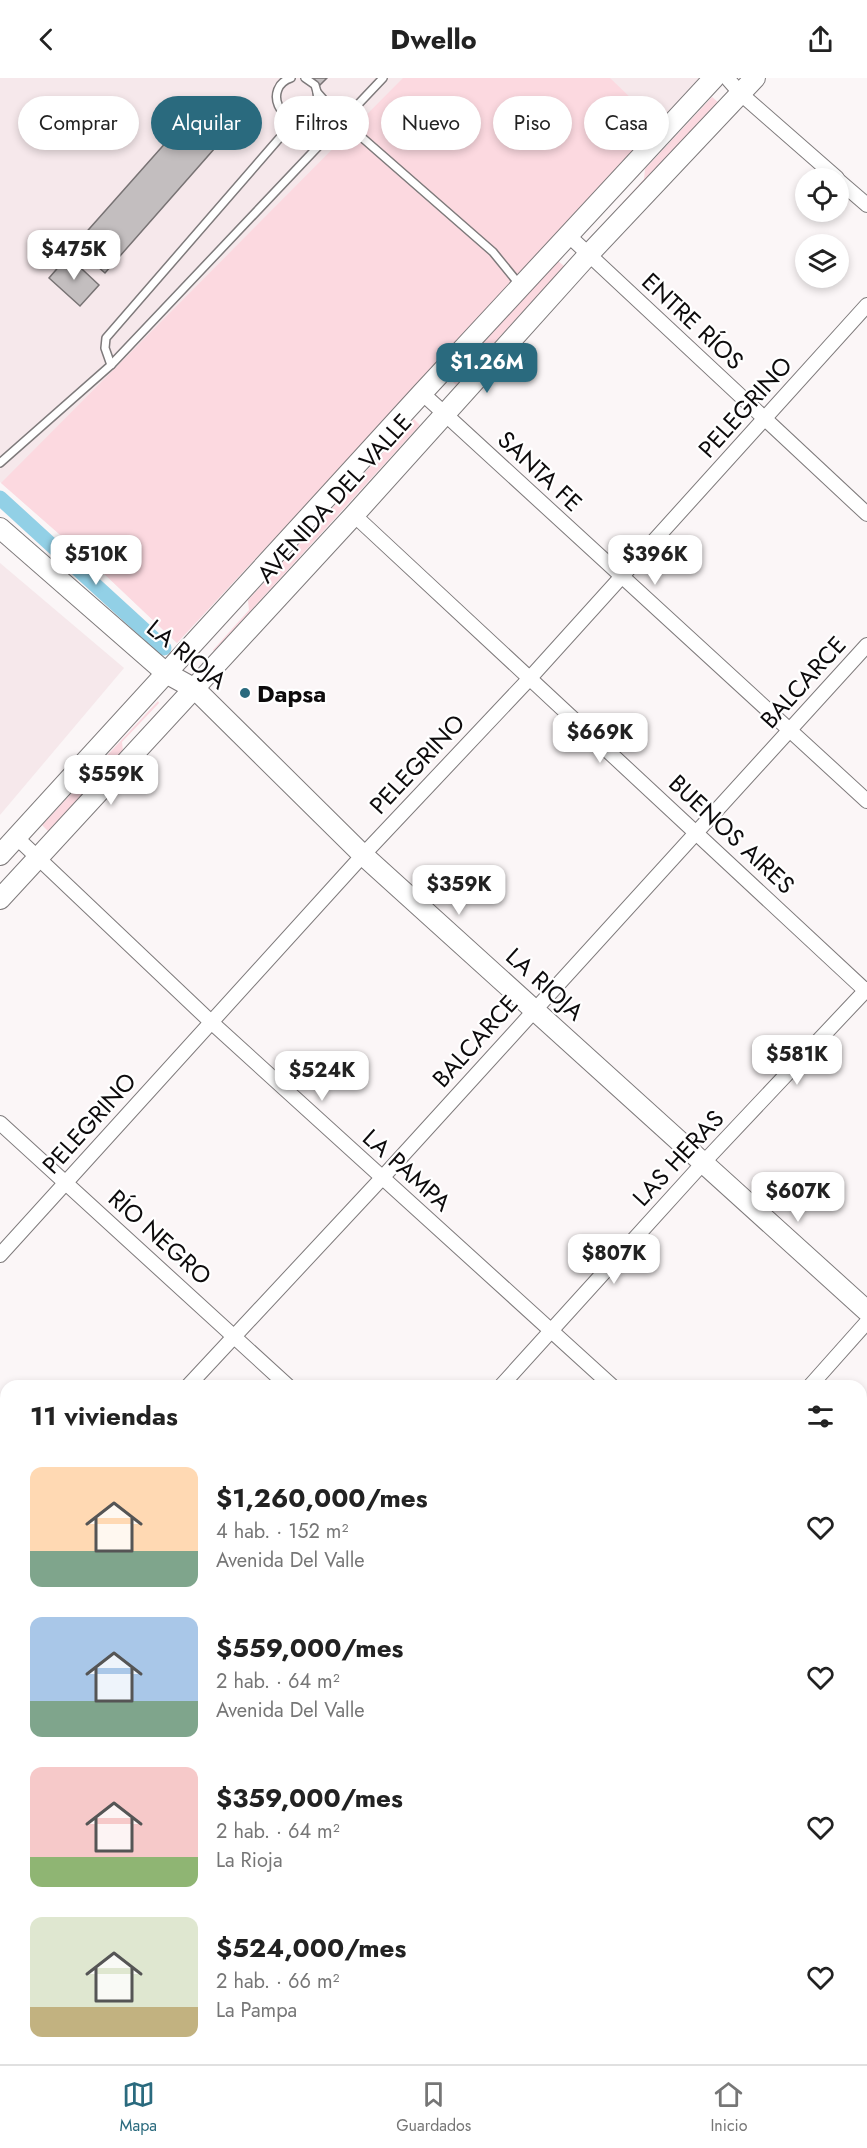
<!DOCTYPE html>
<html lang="es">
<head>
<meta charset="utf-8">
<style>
  :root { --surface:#fff; --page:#f6f6f6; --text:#222; --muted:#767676; --line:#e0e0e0; --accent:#2a6a7e }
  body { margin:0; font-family:Jost,sans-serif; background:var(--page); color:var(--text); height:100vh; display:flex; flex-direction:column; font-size:22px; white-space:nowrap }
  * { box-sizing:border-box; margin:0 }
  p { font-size:20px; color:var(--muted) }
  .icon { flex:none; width:33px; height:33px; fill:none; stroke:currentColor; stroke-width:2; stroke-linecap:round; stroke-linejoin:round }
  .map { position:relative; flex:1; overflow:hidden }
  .sheet { position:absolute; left:0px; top:1302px; width:867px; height:684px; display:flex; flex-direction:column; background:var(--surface); border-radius:18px 18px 0 0; box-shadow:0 3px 9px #0003 }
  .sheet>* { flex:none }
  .guide { position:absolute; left:18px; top:18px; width:831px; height:54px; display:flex; gap:12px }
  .buttons { position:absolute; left:795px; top:90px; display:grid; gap:12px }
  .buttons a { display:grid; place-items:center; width:54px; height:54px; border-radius:50%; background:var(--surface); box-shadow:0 3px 9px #0003; font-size:30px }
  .price { position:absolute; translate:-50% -51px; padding:0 14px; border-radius:12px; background:#fff; color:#222; font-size:20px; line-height:39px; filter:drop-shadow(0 2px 3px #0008) }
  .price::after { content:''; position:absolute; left:50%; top:36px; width:18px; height:14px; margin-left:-9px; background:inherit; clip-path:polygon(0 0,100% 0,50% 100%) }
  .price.current { background:var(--accent); color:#fff }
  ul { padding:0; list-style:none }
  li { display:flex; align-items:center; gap:18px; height:150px; padding:0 30px }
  li span { display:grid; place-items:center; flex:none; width:168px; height:120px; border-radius:12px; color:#555 }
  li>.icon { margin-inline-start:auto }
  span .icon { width:72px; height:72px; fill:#fffc; stroke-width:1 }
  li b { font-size:26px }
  h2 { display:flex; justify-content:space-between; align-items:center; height:72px; padding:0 30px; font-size:26px }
  .tag { padding:0 21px; border-radius:27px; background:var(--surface); box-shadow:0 3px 9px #0003; font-size:21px; line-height:54px }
  .tag.current { background:var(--accent); color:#fff }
  header { display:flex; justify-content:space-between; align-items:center; height:78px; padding:0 30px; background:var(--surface); font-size:27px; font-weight:700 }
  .menu { display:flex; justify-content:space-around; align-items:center; height:84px; border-top:2px solid var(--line); background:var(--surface); font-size:16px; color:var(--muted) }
  .menu a { display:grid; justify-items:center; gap:3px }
  .menu .current { color:var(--accent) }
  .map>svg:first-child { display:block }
</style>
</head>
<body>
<header><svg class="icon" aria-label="back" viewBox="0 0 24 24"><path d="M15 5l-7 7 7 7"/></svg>Dwello<svg class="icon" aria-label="share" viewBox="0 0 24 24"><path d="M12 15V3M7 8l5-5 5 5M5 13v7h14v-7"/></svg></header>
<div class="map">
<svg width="867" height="1986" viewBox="0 0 867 1986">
  <rect width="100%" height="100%" fill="#fbf6f7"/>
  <g fill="#f6e8eb">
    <path d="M0 0H702L177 565 99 491 0 404Z"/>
    <path d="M0 485 124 590 0 737Z"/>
  </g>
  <g fill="#fcd9e0">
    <path d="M403 0H610L659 47 177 565 99 491 1 405Z"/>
    <path d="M712 19 718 24 595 155 644 101 645 91Z"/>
    <path d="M558 183 564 188 456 307 450 301Z"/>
    <path d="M414 341 420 347 214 573 213 572 249 532 248 522Z"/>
    <path d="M158 623 159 625 122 664 123 673 48 753 42 747Z"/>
  </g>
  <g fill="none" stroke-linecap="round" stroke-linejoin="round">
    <path stroke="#92d0e6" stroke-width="15" d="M0 420 164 570"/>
  </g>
  <g fill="#c3bebf" stroke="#787374" stroke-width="1.5">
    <path d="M312 0H327L320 7Z"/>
    <path d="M192 35 222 62 105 195 74 168Z"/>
    <path d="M68 178 99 207 80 228 49 200Z"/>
  </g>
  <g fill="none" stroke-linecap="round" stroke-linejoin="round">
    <defs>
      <g id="lane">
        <path d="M291 0C263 9 279 52 310 37L318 23 317 14"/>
        <path d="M305 0 315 7 317 14 342 42 493 174 519 206"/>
        <path d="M111 287 105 270 106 260 296 41"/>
        <path d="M0 385 111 287 383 0"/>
      </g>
      <g id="street">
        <path d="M727 0 741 16 837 100"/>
        <path d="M838 102 867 127"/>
        <path d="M568 157 867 436"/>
        <path d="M422 315 867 723"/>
        <path d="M354 437 867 914"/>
        <path d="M16 759 210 943 612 1308"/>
        <path d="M0 1045 288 1308"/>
        <path d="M0 1177 363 777 530 600 867 227"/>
        <path d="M188 1308 382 1100 867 567"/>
        <path d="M501 1308 704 1084 867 911"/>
        <path d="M810 1308 867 1244"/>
        <path d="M0 1343 6 1348"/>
        <path d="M0 1511 6 1505"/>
        <path d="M861 1533 867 1539"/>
        <path d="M861 1600 867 1594"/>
        <path d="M0 1640 6 1646"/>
        <path d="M861 1829 867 1834"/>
        <path d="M0 1853 6 1846"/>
        <path d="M0 1942 6 1947"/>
        <path d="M41 1980 48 1986"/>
        <path d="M369 1980 375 1986"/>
        <path d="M693 1980 700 1986"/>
        <path d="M195 1986 201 1980"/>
        <path d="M504 1986 510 1980"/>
      </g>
      <g id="secondary">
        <path d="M0 450 166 595 195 611 363 777 867 1233"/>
        <path d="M0 777 422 315 714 0"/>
        <path d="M0 821 354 437 589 176 755 0"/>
        <path d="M861 1940 867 1934"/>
        <path d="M861 1977 867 1970"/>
        <path d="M820 1986 826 1980"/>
      </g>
    </defs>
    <use href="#lane" stroke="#7e7a7b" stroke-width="10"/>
    <use href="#street" stroke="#7e7a7b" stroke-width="16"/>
    <use href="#secondary" stroke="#7e7a7b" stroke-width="22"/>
    <use href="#lane" stroke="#fff" stroke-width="7"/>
    <use href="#street" stroke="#fff" stroke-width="14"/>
    <use href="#secondary" stroke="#fff" stroke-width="20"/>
  </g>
  <circle fill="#2a6a7e" stroke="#fff" stroke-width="2" cx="245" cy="615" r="6"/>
  <g text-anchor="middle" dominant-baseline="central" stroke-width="4.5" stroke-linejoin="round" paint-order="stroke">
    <g font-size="24" fill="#0d0b0c" stroke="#fff">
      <text transform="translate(693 243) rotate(43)">ENTRE RÍOS</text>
      <text transform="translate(745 329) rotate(-48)">PELEGRINO</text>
      <text transform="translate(540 393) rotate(43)">SANTA FE</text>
      <text transform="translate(334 420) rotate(-48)">AVENIDA DEL VALLE</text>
      <text transform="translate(187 576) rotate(39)">LA RIOJA</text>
      <text transform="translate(803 604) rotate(-48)">BALCARCE</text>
      <text transform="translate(417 686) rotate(-47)">PELEGRINO</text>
      <text transform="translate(732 756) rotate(43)">BUENOS AIRES</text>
      <text transform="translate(545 906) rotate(42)">LA RIOJA</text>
      <text transform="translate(475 963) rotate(-48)">BALCARCE</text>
      <text transform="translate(89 1045) rotate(-48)">PELEGRINO</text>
      <text transform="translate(678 1080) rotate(-47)">LAS HERAS</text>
      <text transform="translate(407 1092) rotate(42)">LA PAMPA</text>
      <text transform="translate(160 1159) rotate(42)">RÍO NEGRO</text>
    </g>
    <g font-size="24" font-weight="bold" fill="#0d0b0c" stroke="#fff" text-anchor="start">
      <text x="257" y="615">Dapsa</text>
    </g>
  </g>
</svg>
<div class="buttons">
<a><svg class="icon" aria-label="locate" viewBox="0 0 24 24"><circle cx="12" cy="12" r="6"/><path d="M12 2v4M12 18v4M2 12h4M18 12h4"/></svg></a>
<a><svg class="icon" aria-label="layers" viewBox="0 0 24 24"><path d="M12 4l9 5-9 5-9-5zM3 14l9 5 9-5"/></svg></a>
</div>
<b class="price" style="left:74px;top:203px">$475K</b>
<b class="price current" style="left:487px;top:316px">$1.26M</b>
<b class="price" style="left:96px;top:508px">$510K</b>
<b class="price" style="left:655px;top:508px">$396K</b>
<b class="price" style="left:600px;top:686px">$669K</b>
<b class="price" style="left:111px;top:728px">$559K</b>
<b class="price" style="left:459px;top:838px">$359K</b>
<b class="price" style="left:797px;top:1008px">$581K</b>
<b class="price" style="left:322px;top:1024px">$524K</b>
<b class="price" style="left:798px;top:1145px">$607K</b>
<b class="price" style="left:614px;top:1207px">$807K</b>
<div class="guide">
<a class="tag">Comprar</a>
<a class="tag current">Alquilar</a>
<a class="tag">Filtros</a>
<a class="tag">Nuevo</a>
<a class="tag">Piso</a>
<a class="tag">Casa</a>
</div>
<section class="sheet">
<h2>11 viviendas<svg class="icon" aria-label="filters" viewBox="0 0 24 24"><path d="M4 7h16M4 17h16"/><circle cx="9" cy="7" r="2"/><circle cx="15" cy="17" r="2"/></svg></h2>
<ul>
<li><span style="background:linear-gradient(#ffd9b3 70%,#7fa58c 0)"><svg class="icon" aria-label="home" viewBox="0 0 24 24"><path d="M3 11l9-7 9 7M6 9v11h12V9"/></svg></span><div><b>$1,260,000/mes</b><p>4 hab. · 152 m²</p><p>Avenida Del Valle</p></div><svg class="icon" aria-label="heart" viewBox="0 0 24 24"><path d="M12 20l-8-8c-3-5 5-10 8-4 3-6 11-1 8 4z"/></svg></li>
<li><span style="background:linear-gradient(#a9c7e8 70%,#7fa58c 0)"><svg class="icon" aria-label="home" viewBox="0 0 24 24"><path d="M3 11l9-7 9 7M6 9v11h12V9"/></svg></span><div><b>$559,000/mes</b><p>2 hab. · 64 m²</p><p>Avenida Del Valle</p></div><svg class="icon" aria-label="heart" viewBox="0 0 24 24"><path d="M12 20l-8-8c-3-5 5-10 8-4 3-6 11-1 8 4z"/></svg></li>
<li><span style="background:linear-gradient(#f6c9c9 75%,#8fb573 0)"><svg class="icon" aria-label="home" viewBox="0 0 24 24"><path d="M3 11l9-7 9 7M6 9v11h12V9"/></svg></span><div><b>$359,000/mes</b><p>2 hab. · 64 m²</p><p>La Rioja</p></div><svg class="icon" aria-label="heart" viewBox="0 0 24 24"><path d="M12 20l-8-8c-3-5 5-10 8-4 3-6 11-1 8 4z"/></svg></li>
<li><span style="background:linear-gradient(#dfe7d0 75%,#c2b280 0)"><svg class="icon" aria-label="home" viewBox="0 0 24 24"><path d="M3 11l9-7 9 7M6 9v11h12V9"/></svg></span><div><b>$524,000/mes</b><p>2 hab. · 66 m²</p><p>La Pampa</p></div><svg class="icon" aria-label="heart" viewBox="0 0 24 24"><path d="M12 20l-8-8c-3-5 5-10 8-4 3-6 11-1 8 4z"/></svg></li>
</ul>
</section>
</div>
<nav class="menu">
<a class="current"><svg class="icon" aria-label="map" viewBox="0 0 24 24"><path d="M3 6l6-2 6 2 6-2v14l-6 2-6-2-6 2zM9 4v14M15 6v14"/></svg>Mapa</a>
<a><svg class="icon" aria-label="saved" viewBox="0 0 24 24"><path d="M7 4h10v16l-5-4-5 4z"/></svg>Guardados</a>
<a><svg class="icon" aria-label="home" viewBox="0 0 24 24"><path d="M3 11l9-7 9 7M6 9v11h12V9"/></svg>Inicio</a>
</nav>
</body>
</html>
